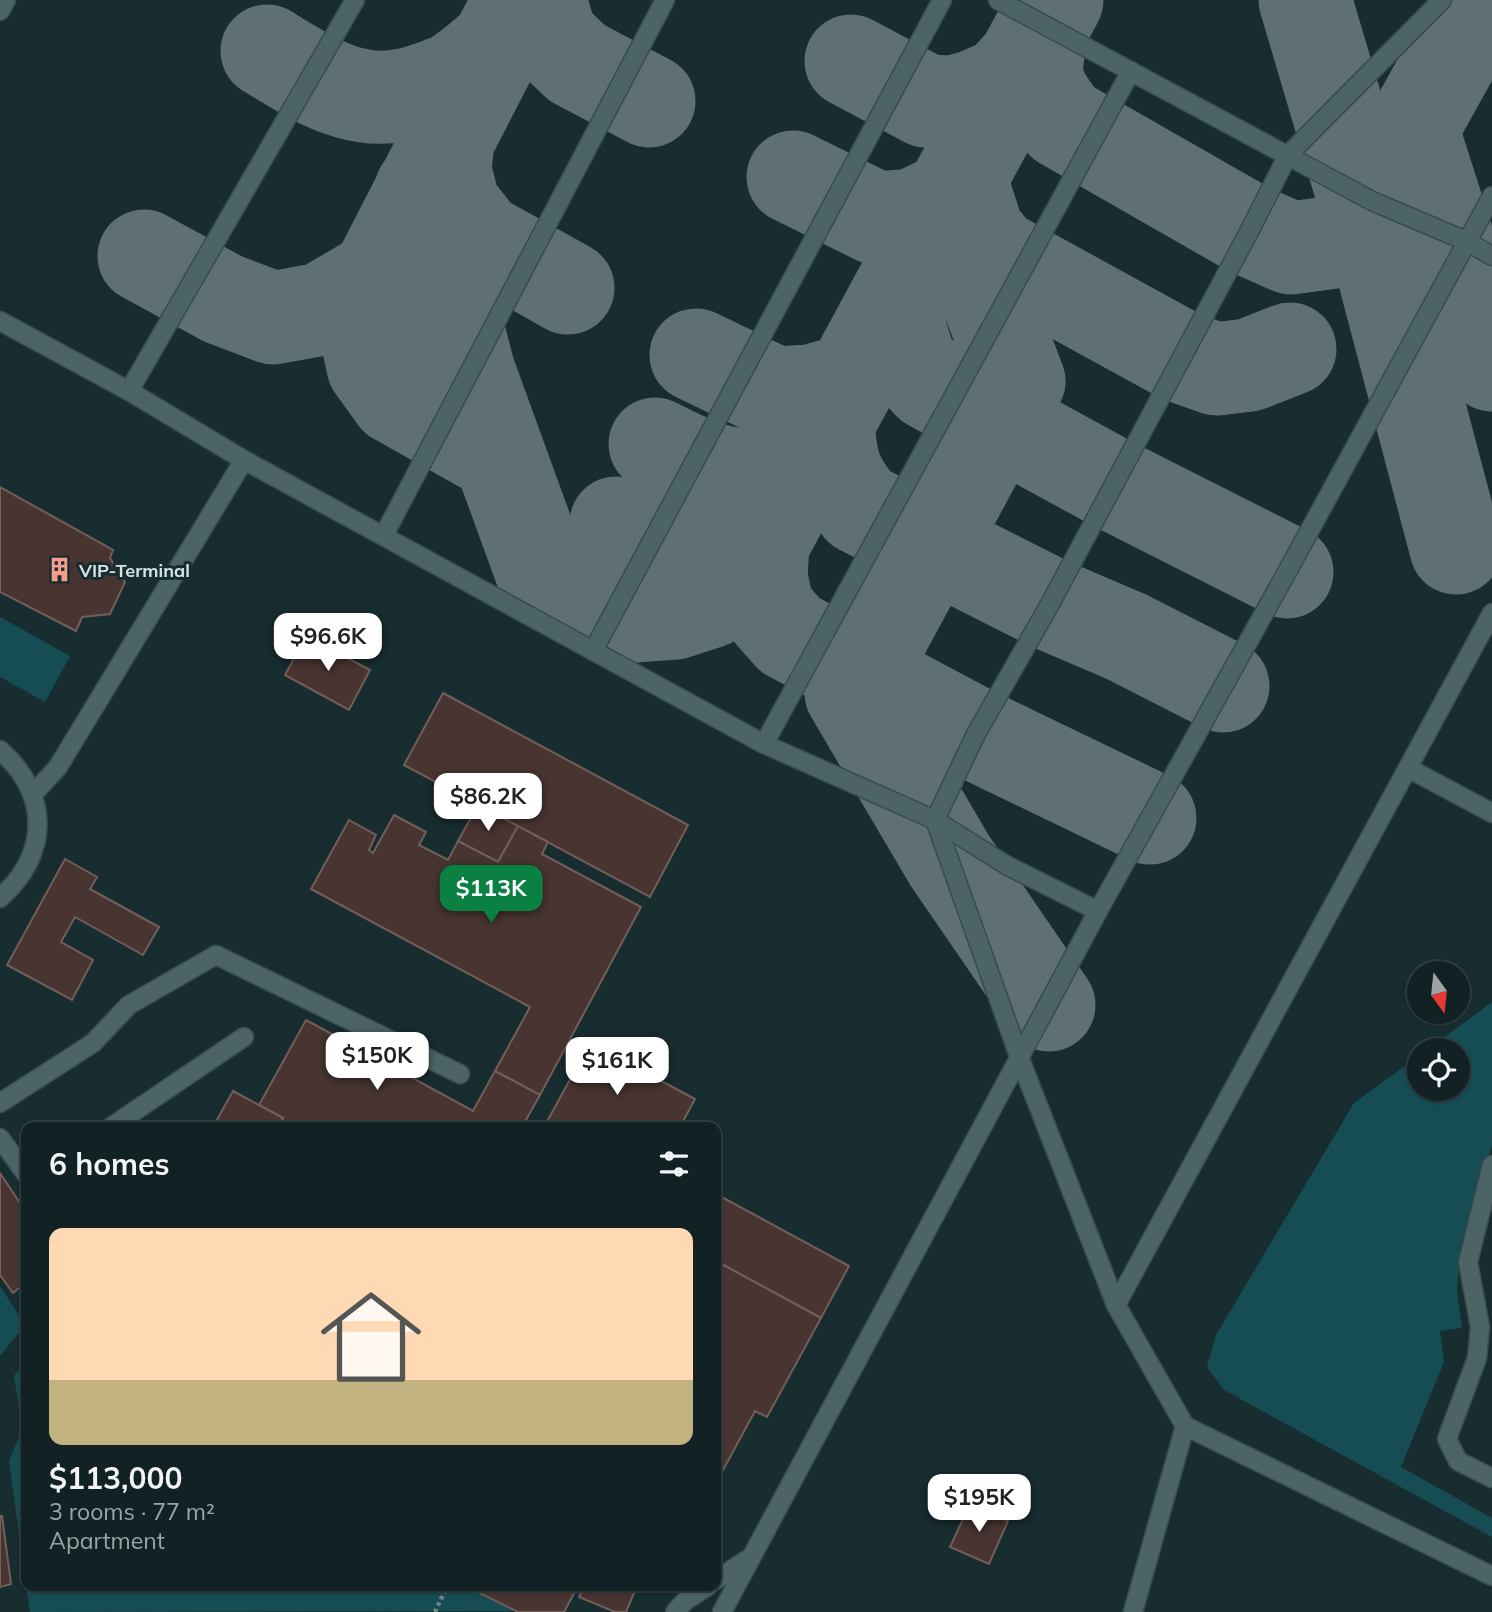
<!DOCTYPE html>
<html lang="en">
<head>
<meta charset="utf-8">
<style>
  :root { --surface:#122224; --page:#1b2a2c; --text:#f1f3f6; --muted:#9ca4a6; --line:#313f41; --accent:#0b8043 }
  body { margin:0; font-family:Mulish,sans-serif; background:var(--page); color:var(--text); height:100vh; display:flex; flex-direction:column; font-size:26px; white-space:nowrap }
  * { box-sizing:border-box; margin:0 }
  p { font-size:23px; color:var(--muted) }
  .icon { flex:none; width:38px; height:38px; fill:none; stroke:currentColor; stroke-width:2; stroke-linecap:round; stroke-linejoin:round }
  .map { position:relative; flex:1; overflow:hidden }
  .panel { position:absolute; left:21px; top:1122px; width:700px; height:469px; display:flex; flex-direction:column; background:var(--surface); border-radius:14px; box-shadow:0 2px 5px #0004,0 0 0 2px var(--line) }
  .panel>* { flex:none }
  .needle { width:46px; rotate:165deg }
  .buttons { position:absolute; left:1407px; top:961px; display:grid; gap:14px }
  .buttons a { display:grid; place-items:center; width:63px; height:63px; border-radius:50%; background:var(--surface); box-shadow:0 2px 5px #0004,0 0 0 2px var(--line); font-size:35px }
  .price { position:absolute; translate:-50% -60px; padding:0 16px; border-radius:14px; background:#fff; color:#222; font-size:23px; line-height:46px; filter:drop-shadow(0 2px 4px #0008) }
  .price::after { content:''; position:absolute; left:50%; top:42px; width:21px; height:16px; margin-left:-10px; background:inherit; clip-path:polygon(0 0,100% 0,50% 100%) }
  .price.on { background:var(--accent); color:#fff }
  ul { padding:0; list-style:none }
  li { display:grid; align-content:center; gap:14px; height:371px; padding:0 28px }
  li span { display:grid; place-items:center; height:217px; border-radius:14px; color:#555 }
  li>.icon { margin-inline-start:auto }
  span .icon { width:126px; height:126px; fill:#fffc; stroke-width:1 }
  li b { font-size:30px }
  h2 { display:flex; justify-content:space-between; align-items:center; height:84px; padding:0 28px; font-size:30px }
  .map>svg:first-child { display:block }
</style>
</head>
<body>
<div class="map">
<svg width="1492" height="1612" viewBox="0 0 1492 1612">
  <rect width="100%" height="100%" fill="#182d30"/>
  <g fill="#164d54">
    <path d="M0 617 70 656 45 702 0 677Z"/>
    <path d="M1492 1002V1145L1460 1249 1457 1291 1462 1328 1440 1331 1444 1362 1401 1467 1492 1518V1537L1224 1390 1207 1367 1216 1335 1354 1103 1419 1056V1088H1458V1050H1427Z"/>
    <path d="M0 1286 25 1325 0 1356Z"/>
    <path d="M26 1362V1585L9 1461 22 1429 14 1376Z"/>
    <path d="M26 1586H466L518 1611 30 1612Z"/>
  </g>
  <g fill="none" stroke-linecap="round" stroke-linejoin="round">
    <g stroke="#5e7073" stroke-width="93">
      <path d="M540 0 551 38 577 63 649 101"/>
      <path d="M1305 0 1363 196 1456 548"/>
      <path d="M1477 0V12L1412 129 1445 232 1492 365"/>
      <path d="M1044 25C1033 73 1031 82 1063 123L1250 230 1291 248 1328 243 1356 230"/>
      <path d="M267 51C321 84 364 113 429 88 439 84 451 81 459 75 472 66 485 55 497 44"/>
      <path d="M851 61 926 101 953 102 975 96 1003 84 1024 61"/>
      <path d="M447 149 445 171 454 206 480 239 568 288"/>
      <path d="M793 177 876 218 913 215 949 198 1019 381 851 693 950 861 1049 1005"/>
      <path d="M421 190 469 372 542 573 634 616 675 613 709 602 741 577 763 543 1057 0"/>
      <path d="M967 199 978 233 996 255 1182 357 1216 369 1249 365 1290 349"/>
      <path d="M144 256 223 299 273 318 322 309 377 277"/>
      <path d="M902 288 899 327 910 362 930 384 1113 484 1287 572"/>
      <path d="M696 355 775 393 811 391 850 380"/>
      <path d="M828 422C831 463 834 476 860 508L1050 604 1127 637 1223 686"/>
      <path d="M655 444C720 477 750 489 815 446"/>
      <path d="M485 448 396 398 373 366 362 316 377 277 520 0"/>
      <path d="M616 523C650 541 686 563 726 555 738 553 751 547 763 543"/>
      <path d="M763 543 761 577 768 610 790 635 976 734 1150 818"/>
    </g>
  </g>
  <g fill="#483531" stroke="#735e59" stroke-width="2">
    <path d="M0 487 113 550 110 558 125 582 110 614 82 617 76 631 0 592Z"/>
    <path d="M306 636 370 670 349 710 285 675Z"/>
    <path d="M443 693 688 825 650 897 404 765Z"/>
    <path d="M478 805 518 826 498 862 458 841Z"/>
    <path d="M394 815 426 832 419 845 448 860 458 841 498 862 518 826 548 842 542 854 641 907 540 1095 495 1071 530 1007 311 889 349 820 376 835 369 850 373 853Z"/>
    <path d="M65 859 97 877 90 889 159 927 143 955 75 917 61 942 93 960 72 1000 7 965Z"/>
    <path d="M306 1020 473 1111 495 1071 540 1095 522 1127H278L283 1118 259 1105Z"/>
    <path d="M590 1043 695 1099 680 1127H544Z"/>
    <path d="M233 1091 283 1118 278 1127H213Z"/>
    <path d="M0 1173 26 1212V1297L20 1287 13 1293 0 1275Z"/>
    <path d="M716 1194 849 1266 821 1318 716 1261Z"/>
    <path d="M716 1261 821 1318 767 1417 755 1411 716 1483Z"/>
    <path d="M970 1504 1008 1521 989 1564 950 1547Z"/>
    <path d="M0 1516H2L11 1584 0 1587Z"/>
    <path d="M466 1586H578L564 1612H518Z"/>
    <path d="M584 1586H637L626 1612H615L579 1597Z"/>
  </g>
  <g fill="none" stroke-linecap="round" stroke-linejoin="round">
    <defs>
      <g id="service">
        <path d="M998 0 1372 201 1466 241 1492 256"/>
        <path d="M1442 0 1288 155 1250 230 1050 604 976 734 935 820 1020 1059 1116 1305 1185 1426 1492 1576"/>
        <path d="M0 11 6 0"/>
        <path d="M0 321 129 391 244 460 764 744 935 820 1006 865 1098 911 1287 572 1492 196"/>
        <path d="M129 391 355 0"/>
        <path d="M384 535 665 0"/>
        <path d="M593 651 942 0"/>
        <path d="M764 744 1131 71"/>
        <path d="M0 750C50 794 50 854 0 898"/>
        <path d="M1408 768 1492 813"/>
        <path d="M33 794 58 767 244 460"/>
        <path d="M0 1103 93 1043 129 1005 216 955 460 1074"/>
        <path d="M111 1127 244 1037"/>
        <path d="M0 1138 26 1174"/>
        <path d="M1492 1165 1468 1262 1480 1327 1477 1358 1447 1439 1458 1461 1492 1478"/>
        <path d="M1116 1305 1492 613"/>
        <path d="M716 1580 748 1559"/>
        <path d="M675 1612 685 1601 708 1586"/>
        <path d="M722 1612 1098 911"/>
        <path d="M1133 1612 1185 1426"/>
      </g>
    </defs>
    <use href="#service" stroke="#394b4d" stroke-width="21"/>
    <path stroke="#758689" stroke-width="4.5" stroke-dasharray="3.5 3.5" stroke-linecap="butt" d="M435 1612 447 1586"/>
    <use href="#service" stroke="#4d6467" stroke-width="18"/>
  </g>
  <defs>
    <symbol id="building-bare" viewBox="-9 -9 18 18"><path d="M-4-6H4V6H1V3H-1V6H-4ZM-2.5-4.3h1.7v1.8h-1.7ZM.8-4.3h1.7v1.8H.8ZM-2.5-1h1.7V.8h-1.7ZM.8-1h1.7V.8H.8Z" fill="#f49d8c" stroke="#182d30" stroke-width="2.5" paint-order="stroke"/></symbol>
  </defs>
  <g fill-rule="evenodd">
    <use href="#building-bare" x="42" y="552" width="35" height="35"/>
  </g>
  <g text-anchor="middle" dominant-baseline="central" stroke-width="6" stroke-linejoin="round" paint-order="stroke">
    <g font-size="18" font-weight="bold" fill="#d6e3e5" stroke="#182d30" text-anchor="start">
      <text x="79" y="570">VIP-Terminal</text>
    </g>
  </g>
</svg>
<div class="buttons">
<a><svg class="needle" viewBox="-14 -14 28 28"><path d="M0-13l5 13h-10z" fill="#e53935"/><path d="M0 13l5-13h-10z" fill="#9ca4a6"/></svg></a>
<a><svg class="icon" aria-label="locate" viewBox="0 0 24 24"><circle cx="12" cy="12" r="6"/><path d="M12 2v4M12 18v4M2 12h4M18 12h4"/></svg></a>
</div>
<b class="price" style="left:328px;top:673px">$96.6K</b>
<b class="price" style="left:488px;top:833px">$86.2K</b>
<b class="price on" style="left:491px;top:925px">$113K</b>
<b class="price" style="left:377px;top:1092px">$150K</b>
<b class="price" style="left:617px;top:1097px">$161K</b>
<b class="price" style="left:979px;top:1534px">$195K</b>
<section class="panel">
<h2>6 homes<svg class="icon" aria-label="filters" viewBox="0 0 24 24"><path d="M4 7h16M4 17h16"/><circle cx="9" cy="7" r="2"/><circle cx="15" cy="17" r="2"/></svg></h2>
<ul>
<li><span style="background:linear-gradient(#ffd9b3 70%,#c2b280 0)"><svg class="icon" aria-label="home" viewBox="0 0 24 24"><path d="M3 11l9-7 9 7M6 9v11h12V9"/></svg></span><div><b>$113,000</b><p>3 rooms · 77 m²</p><p>Apartment</p></div></li>
</ul>
</section>
</div>
</body>
</html>
